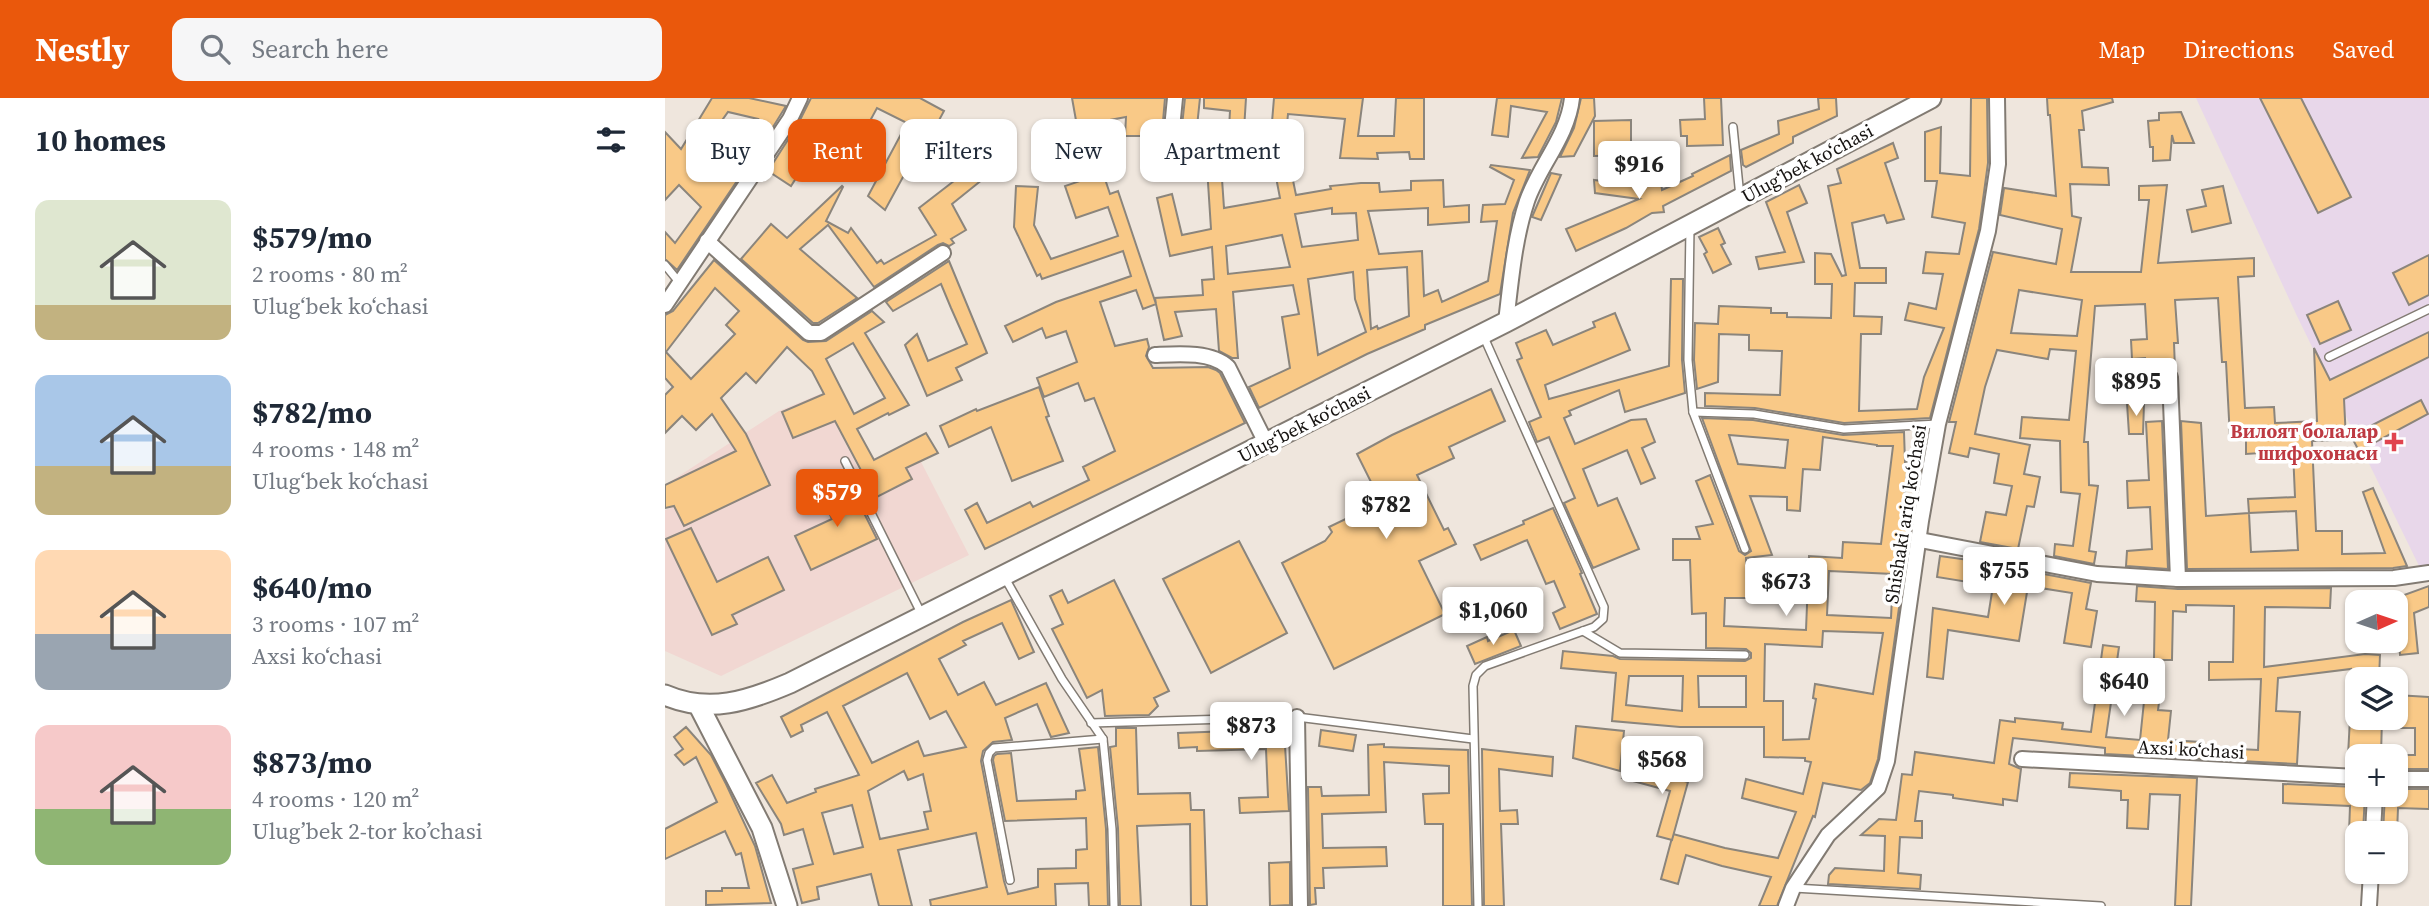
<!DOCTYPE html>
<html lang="en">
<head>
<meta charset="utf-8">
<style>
  :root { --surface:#fff; --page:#f6f6f7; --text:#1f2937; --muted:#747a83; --accent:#ea580c }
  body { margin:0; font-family:"Source Serif 4",serif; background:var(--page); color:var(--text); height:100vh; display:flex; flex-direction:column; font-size:26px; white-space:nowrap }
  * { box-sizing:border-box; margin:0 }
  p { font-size:23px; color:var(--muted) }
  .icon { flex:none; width:38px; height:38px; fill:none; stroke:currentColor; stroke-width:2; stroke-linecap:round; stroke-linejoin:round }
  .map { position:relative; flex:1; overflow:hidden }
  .side { display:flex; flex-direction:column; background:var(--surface); width:665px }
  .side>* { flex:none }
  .banner { position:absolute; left:21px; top:21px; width:665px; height:63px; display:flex; gap:14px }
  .needle { width:46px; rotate:87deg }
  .buttons { position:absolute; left:1680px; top:492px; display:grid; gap:14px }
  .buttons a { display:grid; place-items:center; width:63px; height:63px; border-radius:14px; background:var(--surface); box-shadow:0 2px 5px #0004; font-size:35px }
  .price { position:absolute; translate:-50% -60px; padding:0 16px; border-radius:7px; background:#fff; color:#222; font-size:23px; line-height:46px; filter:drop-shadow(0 2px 4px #0008) }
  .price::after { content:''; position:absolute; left:50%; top:42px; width:21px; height:16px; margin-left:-10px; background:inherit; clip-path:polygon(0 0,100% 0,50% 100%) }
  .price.selected { background:var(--accent); color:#fff }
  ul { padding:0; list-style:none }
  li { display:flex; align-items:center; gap:21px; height:175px; padding:0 35px }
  li span { display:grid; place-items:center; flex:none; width:196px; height:140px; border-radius:14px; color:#555 }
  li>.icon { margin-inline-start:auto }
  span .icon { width:84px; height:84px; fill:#fffc; stroke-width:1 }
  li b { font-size:30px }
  h2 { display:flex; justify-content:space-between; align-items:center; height:84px; padding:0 35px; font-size:30px }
  .pill { padding:0 24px; border-radius:14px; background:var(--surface); box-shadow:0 2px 5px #0004; font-size:24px; line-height:63px }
  .pill.selected { background:var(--accent); color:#fff }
  header { display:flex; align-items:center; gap:42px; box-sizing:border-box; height:98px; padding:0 35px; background:var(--accent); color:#fff }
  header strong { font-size:33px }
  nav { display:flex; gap:38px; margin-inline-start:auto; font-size:24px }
  .search { width:490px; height:63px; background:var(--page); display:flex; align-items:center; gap:18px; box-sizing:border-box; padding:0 24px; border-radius:14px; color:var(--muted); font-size:26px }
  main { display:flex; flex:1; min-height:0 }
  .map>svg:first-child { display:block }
</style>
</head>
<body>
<header>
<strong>Nestly</strong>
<div class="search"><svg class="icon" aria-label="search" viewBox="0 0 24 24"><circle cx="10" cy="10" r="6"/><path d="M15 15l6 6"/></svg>Search here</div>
<nav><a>Map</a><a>Directions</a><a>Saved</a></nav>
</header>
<main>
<section class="side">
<h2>10 homes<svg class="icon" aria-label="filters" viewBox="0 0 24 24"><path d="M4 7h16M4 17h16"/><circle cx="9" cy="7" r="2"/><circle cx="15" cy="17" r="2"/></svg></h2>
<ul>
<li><span style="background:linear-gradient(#dfe7d0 75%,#c2b280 0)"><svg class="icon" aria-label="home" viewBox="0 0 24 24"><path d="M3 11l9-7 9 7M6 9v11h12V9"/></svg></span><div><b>$579/mo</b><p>2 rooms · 80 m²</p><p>Ulugʻbek koʻchasi</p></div></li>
<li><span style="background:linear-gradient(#a9c7e8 65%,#c2b280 0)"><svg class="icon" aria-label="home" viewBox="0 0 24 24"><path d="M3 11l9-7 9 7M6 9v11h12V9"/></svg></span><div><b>$782/mo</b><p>4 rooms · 148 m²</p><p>Ulugʻbek koʻchasi</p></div></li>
<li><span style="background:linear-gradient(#ffd9b3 60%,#9aa5b1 0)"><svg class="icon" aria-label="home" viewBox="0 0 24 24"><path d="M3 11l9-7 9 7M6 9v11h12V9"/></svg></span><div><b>$640/mo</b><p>3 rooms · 107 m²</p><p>Axsi koʻchasi</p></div></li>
<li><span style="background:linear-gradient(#f6c9c9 60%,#8fb573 0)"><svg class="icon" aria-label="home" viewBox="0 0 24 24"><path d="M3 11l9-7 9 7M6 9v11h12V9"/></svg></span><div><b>$873/mo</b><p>4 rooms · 120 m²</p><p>Ulugʼbek 2-tor koʼchasi</p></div></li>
</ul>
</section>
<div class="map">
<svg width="1764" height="808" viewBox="0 0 1764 808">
  <rect width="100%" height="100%" fill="#efe6dd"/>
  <path fill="#f1d7d2" d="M155 296 202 387 255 362 304 457 56 578 0 553V412L5 410 0 387 114 313Z"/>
  <path fill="#e8d7ea" d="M1531 0H1764V470L1757 474 1632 218Z"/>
  <g fill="#f9c987" stroke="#8b857c" stroke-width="2" fill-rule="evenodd">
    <path d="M47 0H84L121 8 100 42 85 34 93 21 63 14 38 49 74 80 12 172 0 161V134L10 145 36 109 14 87 0 102V34L16 51Z"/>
    <path d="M146 0H255L279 13 272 26 268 24 220 112 203 98 242 25 212 10 194 43 200 46 182 82 147 55 126 88 103 73 133 26Z"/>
    <path d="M407 0H500L497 35 492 34 491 63H477V38H460L461 19 412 28Z"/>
    <path d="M520 0H535L531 38 516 37Z"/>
    <path d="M539 0H581L577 64 604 60 609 0H698L693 38H729L731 0H759V61H745L744 54 712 55 713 61 675 60 680 21 623 16 619 58H623L631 97 666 91 665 88 696 85H714L715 94 746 92V83L778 82 779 109 804 107V124L763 127V110L703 113 714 156 757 153 759 198 773 192 777 204 823 183 832 123 816 124 818 107 840 106 849 82 825 69 826 67 865 72 848 115 835 196 760 227V231L702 256 594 310 584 289 625 270 617 219 634 216 628 187 568 194 573 260H567L554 253 551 211 510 214 517 238 499 242 491 206 478 211 471 192 435 204 450 248 482 241 484 249 481 258 488 270 543 269 551 272 555 275 580 325 320 451 300 412 312 405 322 425 365 404 368 409 424 382 418 369 450 353 429 300 420 303 413 285 379 299 372 280 412 264 401 233 381 240 377 230 348 244 340 228 391 204 466 178 458 153 377 181 375 176 372 178 349 129 351 88 373 89 369 127 386 161 453 138 443 109 411 120 400 88 438 75 445 96 453 93 491 206 490 200 538 197 537 182 549 181 547 149 505 158 492 100 507 96 517 137 546 131 542 69 562 66 565 13 539 10ZM610 74 615 100 559 110 557 81ZM667 110V116L691 115 693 142 637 149 630 116ZM617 137 625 169 563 176 561 148ZM742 169 744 218 713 231 712 228 706 231 702 172ZM688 174 690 201 701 234 653 257 643 181Z"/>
    <path d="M832 0H897L891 24 873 59 857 60 882 14 846 8 843 39 827 37Z"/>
    <path d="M916 0H929L930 18 909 58 895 59 909 30Z"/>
    <path d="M1039 0H1056L1058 47 1022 48V38H1016L1015 22 1040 21Z"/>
    <path d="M1153 0H1171L1172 18 1128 39V45L1081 69 1078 67 1076 52 1114 36 1113 23 1154 11Z"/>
    <path d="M1306 0H1322L1323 65 1314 131 1265 320 1179 325 1090 310 1040 308V295L1115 297 1117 253 1084 252V237L1054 236 1053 284 1032 291 1029 262 1030 225 1053 226 1054 208 1106 210V215H1122V219L1166 220 1167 186H1150V155L1166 156 1177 178 1181 177 1163 88 1176 85 1172 71 1228 45 1233 60 1220 65 1239 121 1222 125 1219 117 1187 125 1195 170H1221V185H1190L1189 218 1217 219 1216 236H1196L1194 313 1252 311 1259 279 1279 230 1240 222 1244 205 1271 211 1278 176 1258 175 1261 154 1294 156 1300 125 1267 119 1272 83H1260V34L1276 29 1275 75 1305 78Z"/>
    <path d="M1382 0H1447L1448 4 1417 13 1419 32H1414L1417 69 1443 70 1444 87 1405 86 1407 118 1416 120 1406 174H1476L1484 102H1474V88L1502 87 1493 165 1589 160V178L1573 179 1580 310 1609 309 1610 325 1652 323 1649 250 1665 282 1764 234V259L1679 301 1681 342 1647 343 1651 433H1677V456L1720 455 1698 394 1708 390 1742 468 1728 470 1522 471 1516 323 1536 325 1541 418 1584 415 1583 401 1630 399 1628 353 1581 356V341L1565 340 1561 264H1557L1553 200 1510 202 1513 245H1509L1510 271 1495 272V289L1481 290 1480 260 1467 261 1466 242 1482 241 1480 206 1430 208 1419 344H1423L1424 387 1433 388 1424 453 1431 454 1429 466 1389 458 1390 446 1408 448 1415 396 1396 394 1395 343 1355 340 1357 319 1404 322 1411 253 1385 251 1383 261 1332 252 1320 289 1310 336 1365 347 1359 376 1375 379 1369 409 1362 408 1353 451 1315 444 1321 414 1341 417 1347 388 1329 385 1334 356 1305 350 1303 359 1284 355 1291 324H1284L1328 154 1391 166 1397 131 1335 117 1339 90 1391 98 1385 17H1383ZM1354 192 1417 202 1412 238 1346 235ZM1631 413 1633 452 1586 454 1584 415Z"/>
    <path d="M1595 0H1636L1686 99 1653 115Z"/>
    <path d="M1516 14 1529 45H1509L1507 37 1505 62 1488 63V49H1485L1483 23 1494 22V15Z"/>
    <path d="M966 22V57L929 58V23Z"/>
    <path d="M301 26H307L346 44 342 58 347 62 339 73 333 69 287 106 301 132 286 141 289 145 284 148 278 145 273 147 209 189 163 127 135 151 192 200 153 225H148L76 161 106 126 122 140 177 88 178 89 161 123 183 135 186 130 212 165 216 162 219 166 271 137 254 110 320 59 297 39Z"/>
    <path d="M1065 57 1066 73 998 108 999 114 987 115 961 130 911 153 901 131 974 101 930 95 929 82 968 87 966 67 983 66 984 78 996 84 997 92 1028 78 1027 76Z"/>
    <path d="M886 75 896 77 876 122 867 119Z"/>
    <path d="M1134 87 1142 105 1122 114 1139 164 1094 171 1091 159 1120 154 1101 104Z"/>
    <path d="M1558 88 1566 125 1527 134 1522 112 1541 108 1537 92Z"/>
    <path d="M1053 130 1060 145 1056 147 1066 166 1048 175 1039 156 1042 154 1034 139Z"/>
    <path d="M1764 157V197L1744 207 1728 175Z"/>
    <path d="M49 162 138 242 143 244 161 243 207 213 219 224 200 235 244 307 224 317 223 315 192 331 209 362 261 335 273 355 241 370 247 381 206 402 194 378 198 376 170 323 128 340 117 314 159 296 147 273 122 249 91 285 81 275 56 300 81 336 105 387 19 428 9 408 0 410V387L71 353 47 316 31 332 17 318 0 335V297L8 289 0 280V217L8 213ZM50 190 74 213 61 227 70 236 26 281 1 254ZM188 245 220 300 189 316 161 261Z"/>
    <path d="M284 163 322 255 291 270 297 282 262 298 240 247 252 236 263 263 302 246 286 210 276 186 228 213 221 204Z"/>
    <path d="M1006 181H1018L1017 262 1020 295 960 314 954 292 904 313 906 317 899 320 910 346 966 322 981 321 990 344 977 350 990 380 976 386 962 352 918 371 933 408 952 400 974 451 928 470 899 405 910 400 884 339 872 344 864 324 876 319 852 262 857 260 851 245 881 232 888 247 930 229 928 224 950 215 965 252 880 287 884 301 1004 268Z"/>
    <path d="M1673 203 1686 232 1655 246 1642 217Z"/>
    <path d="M374 289 384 318 381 319 398 363 347 383 326 329 284 349 275 328 311 311 312 313Z"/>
    <path d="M826 291 840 323 784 349 789 360 752 377 779 432 783 430 791 446 754 463 780 516 669 571 617 465 660 443 667 434 664 429 716 404 692 356 727 337Z"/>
    <path d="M1756 302 1763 316 1694 353 1686 338Z"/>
    <path d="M1462 305H1479L1478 336H1464Z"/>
    <path d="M1037 320 1088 322 1178 337 1239 334 1240 364H1243L1239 401 1249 402 1213 661 1205 685 1196 692 1158 685 1150 719 1148 718 1112 808H1094L1106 779 1057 768 1021 757 1013 786 996 781 1008 736 1060 750 1113 760 1131 714 1077 700 1081 681 1138 696 1146 664 1140 663V660L1099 659V629H1015L947 623 951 575 896 570 898 553 948 558 955 561 1080 563 1086 560V555L1081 551 1041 550V515L1027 516 1025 462H1008V441H1035L1031 429 1048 426 1031 383 1045 377 1074 453 1080 457 1086 453ZM1064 337 1123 342 1120 370 1073 366ZM1158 339 1212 347V348H1228L1216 446 1178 444 1177 460 1144 458 1141 532 1059 528 1060 500H1082L1081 460 1107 457 1085 398 1122 399V412L1135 413 1138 371 1155 372ZM1164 473 1228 476 1226 520 1162 517ZM1158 533 1218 535 1208 596 1150 586 1148 600 1151 601 1144 641 1118 642V603H1099L1100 546 1157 549ZM964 578H1018L1017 613 961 607ZM1033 578H1081V609H1034Z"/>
    <path d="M1497 323 1503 471 1461 468 1462 453 1487 451 1485 409 1463 410 1462 383 1484 382 1481 324Z"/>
    <path d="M183 383 212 441 146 472 130 438 167 421 156 396Z"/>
    <path d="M888 410 917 475 915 476 932 516 895 531 888 515 900 509 889 483 881 486 862 442 816 462 809 447 859 426 858 423Z"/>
    <path d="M26 430 52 484 103 459 119 492 67 517 72 526 47 537 1 441Z"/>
    <path d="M574 443 622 535 546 575 498 481Z"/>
    <path d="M1275 458 1311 463 1426 485 1421 511 1432 513 1426 549 1399 545 1407 495 1363 488 1354 543 1283 532 1278 581 1262 579 1268 510 1323 519 1328 488 1272 479Z"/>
    <path d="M449 482 504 593 489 600 493 608 484 617 440 618 437 592 422 600 387 531 398 526 385 498 397 492 403 505Z"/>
    <path d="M1472 488 1513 491 1666 490 1665 510 1600 509 1599 569 1700 556 1715 557 1714 581H1686V571L1613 580 1611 613 1635 614 1632 666 1440 656V650L1348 640 1344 666 1356 671 1352 703 1338 701V707L1288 700V697L1254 693 1250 723H1257V740L1235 739 1233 775 1256 777 1255 791 1163 786 1164 777 1170 770 1219 773 1220 738 1196 737 1214 721 1231 722 1237 676 1247 677 1250 654 1329 665 1335 622 1350 624V620L1398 625 1397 631 1426 634 1438 547 1454 549 1441 639 1475 642 1480 594H1482L1486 566 1499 568 1493 612 1506 613 1503 642 1536 644V649L1593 652 1596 581 1544 582V564H1568L1569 508 1521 507V514L1508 513 1507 562H1489L1490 504 1471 503Z"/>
    <path d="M1764 488V509L1749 515 1753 555 1735 557 1731 500Z"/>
    <path d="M346 502 369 554 354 561 337 525 298 543 301 547 274 561 293 597 319 584 331 607 381 585 404 635 386 639 372 606 340 620 347 642 328 644 318 653 316 663 339 783 343 796 373 789V771L411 770V752L422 751 421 720 340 723 328 662 329 658 332 656 346 655 352 703 411 701V693L420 692 414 651 433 649 441 731 443 808H424L423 785 390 786 391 808H266L265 802 322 789 311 735 233 752 247 808H214L206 776 152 789 154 801 137 805 128 771 148 766 138 731 119 737 116 726 91 685 107 677 122 705 151 694 150 691 194 677 162 614 136 627 138 633 126 639 116 619 298 524ZM242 575 265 621 281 613 301 649 259 658 253 643 207 665 178 608ZM239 673 243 682 258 676 266 713 259 714 263 731 215 741 203 693ZM187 707 198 749 169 756 157 715Z"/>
    <path d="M849 532 856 548 810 566 802 548 822 539 823 543Z"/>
    <path d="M1731 597 1764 599V671H1731V657H1750V630H1731Z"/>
    <path d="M1685 620H1717L1716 658H1683Z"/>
    <path d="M911 628 959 633 955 673 908 660Z"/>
    <path d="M21 629 46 657 61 686 90 748 106 805 41 807V793H57V790H84L76 755 71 757 60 733 0 761V731L52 704 31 659 19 667 10 657 18 651 9 639Z"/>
    <path d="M451 630H471L473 696 525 695 526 712H539L542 808H526L525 726 472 728 476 808H455L453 730 445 649 451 648Z"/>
    <path d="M619 631 624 713 575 715 574 700 603 699 601 651 532 653V649L514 650 513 635Z"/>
    <path d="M656 632 691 637 688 653 654 648Z"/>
    <path d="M719 646V649L803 652 807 808H778V726H760L758 696 784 695V668L719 664 721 714 657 716 658 750 721 749 722 768 658 770 659 790H650L651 806 645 807 643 689H656L657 698 704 697 703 647Z"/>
    <path d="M817 651 888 659 887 678 834 671 835 713 852 712 853 726H836L839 808H819Z"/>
    <path d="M961 667 1023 684 1007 742 992 738 1005 693 957 680Z"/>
    <path d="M1405 675 1532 680 1526 808H1510L1515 697 1485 696 1483 731 1462 730 1463 702H1456V693L1404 689Z"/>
    <path d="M1618 686 1692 689V696H1700L1698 735H1684L1685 708 1618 705Z"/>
    <path d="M1731 691H1764V711L1733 710 1732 735H1718L1720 696H1731Z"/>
    <path d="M625 764V807L605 808 604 765Z"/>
  </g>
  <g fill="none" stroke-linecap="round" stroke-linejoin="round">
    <defs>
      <g id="lane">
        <path d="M1068 29 1075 99"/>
        <path d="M1025 129 1023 262 1028 314 1080 451"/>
        <path d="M0 167 14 184"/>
        <path d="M1664 259 1764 211"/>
        <path d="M1028 314 1089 316 1179 331 1273 326"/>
        <path d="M180 363 257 517"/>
        <path d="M340 480 397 581 438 641 447 731 449 808"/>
        <path d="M918 533 955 555 1080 557"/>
        <path d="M426 625 632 619 808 641"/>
        <path d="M345 782 322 662 324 655 329 650 438 641"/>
        <path d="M1129 790 1436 808"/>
        <path d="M813 808 808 588 811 577 820 568 929 529 938 521 939 509 818 237"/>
      </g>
      <g id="street">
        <path d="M504 60 510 0"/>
        <path d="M42 143 144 235H156L278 155"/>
        <path d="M0 207 125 21 135 0"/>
        <path d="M841 224C846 183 849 142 862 103 874 68 903 38 907 0"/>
        <path d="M490 257C512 256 546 253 563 269L601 345"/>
        <path d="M1505 279 1513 481"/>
        <path d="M1255 442 1432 476 1513 481 1729 480 1764 475"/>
        <path d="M632 619 635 808"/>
        <path d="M1357 661 1692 679"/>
        <path d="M1731 681H1764"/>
        <path d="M1708 735 1710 696"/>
        <path d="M1121 808 1128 790 1163 737 1213 690 1222 663 1256 423 1273 326 1323 133 1333 66 1332 0"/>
        <path d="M1704 808 1706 774"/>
      </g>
      <g id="secondary">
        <path d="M0 597C44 616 83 603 125 585L841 224 1266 0"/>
        <path d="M34 608 97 730 122 808"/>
      </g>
    </defs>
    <use href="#lane" stroke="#827b73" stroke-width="10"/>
    <use href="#street" stroke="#827b73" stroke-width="18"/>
    <use href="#secondary" stroke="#827b73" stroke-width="23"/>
    <use href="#lane" stroke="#fff" stroke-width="7"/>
    <use href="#street" stroke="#fff" stroke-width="14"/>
    <use href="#secondary" stroke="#fff" stroke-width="19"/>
  </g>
  <path fill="#e0444e" stroke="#fff" stroke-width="2.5" d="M1725.5 333.5h7v7h7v7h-7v7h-7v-7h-7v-7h7z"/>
  <g text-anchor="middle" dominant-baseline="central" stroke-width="7" stroke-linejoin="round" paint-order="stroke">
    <g font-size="19" fill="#161311" stroke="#fff">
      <text transform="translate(1142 65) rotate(-28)">Ulugʻbek koʻchasi</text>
      <text transform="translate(639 326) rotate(-27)">Ulugʻbek koʻchasi</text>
      <text transform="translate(1240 416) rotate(-81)">Shishaki ariq koʻchasi</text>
      <text transform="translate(1526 651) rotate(3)">Axsi koʻchasi</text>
    </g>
    <g font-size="19" font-weight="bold" fill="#be3a42" stroke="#fff" text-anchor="end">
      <text x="1713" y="333">Вилоят болалар<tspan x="1713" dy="22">шифохонаси</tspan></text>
    </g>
  </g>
</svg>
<div class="buttons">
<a><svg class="needle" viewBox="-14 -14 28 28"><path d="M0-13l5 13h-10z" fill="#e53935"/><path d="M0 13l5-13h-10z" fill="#747a83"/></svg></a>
<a><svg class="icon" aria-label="layers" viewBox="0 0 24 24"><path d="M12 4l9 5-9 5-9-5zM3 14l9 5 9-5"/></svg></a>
<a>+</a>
<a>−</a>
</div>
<b class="price" style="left:974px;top:103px">$916</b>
<b class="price" style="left:1471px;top:320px">$895</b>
<b class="price selected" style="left:172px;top:431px">$579</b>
<b class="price" style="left:721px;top:443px">$782</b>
<b class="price" style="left:1339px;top:509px">$755</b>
<b class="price" style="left:1121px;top:520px">$673</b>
<b class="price" style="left:828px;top:549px">$1,060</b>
<b class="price" style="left:1459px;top:620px">$640</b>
<b class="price" style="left:586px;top:664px">$873</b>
<b class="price" style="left:997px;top:698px">$568</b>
<div class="banner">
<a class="pill">Buy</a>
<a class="pill selected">Rent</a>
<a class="pill">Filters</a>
<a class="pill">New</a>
<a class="pill">Apartment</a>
</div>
</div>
</main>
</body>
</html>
